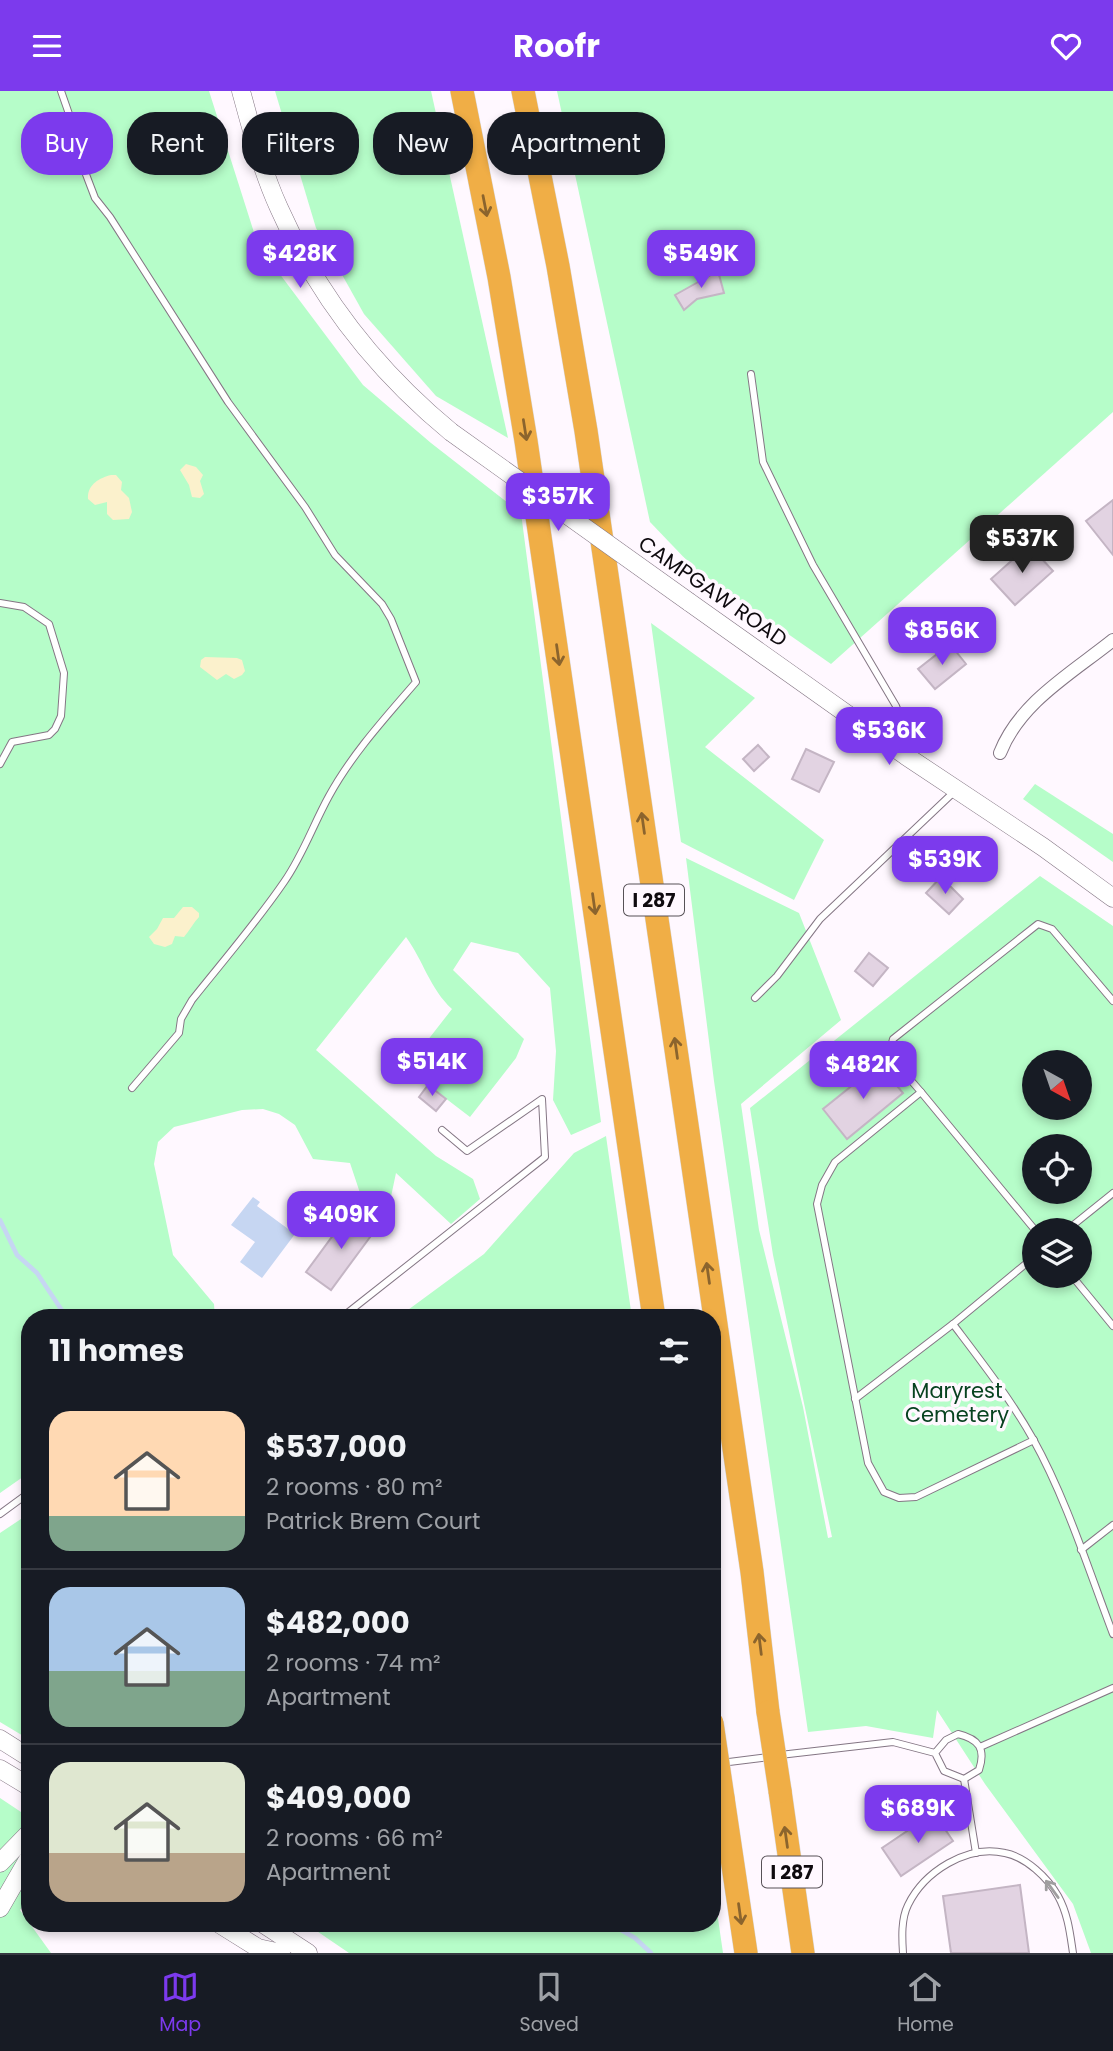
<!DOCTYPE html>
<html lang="en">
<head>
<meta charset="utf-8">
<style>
  :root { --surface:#171b24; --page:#242831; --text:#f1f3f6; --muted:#9ea1a6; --line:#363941; --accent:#7c3aed }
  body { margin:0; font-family:Poppins,sans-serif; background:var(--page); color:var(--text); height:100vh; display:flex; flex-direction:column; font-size:26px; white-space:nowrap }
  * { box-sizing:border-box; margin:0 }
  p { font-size:23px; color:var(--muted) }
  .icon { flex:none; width:38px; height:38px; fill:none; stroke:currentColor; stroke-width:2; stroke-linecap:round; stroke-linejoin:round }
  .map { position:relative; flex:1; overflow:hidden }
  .sheet { position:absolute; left:21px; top:1218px; width:700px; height:623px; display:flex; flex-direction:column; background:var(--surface); border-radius:28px; box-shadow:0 4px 10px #0003 }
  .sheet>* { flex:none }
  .guide { position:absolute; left:21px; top:21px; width:700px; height:63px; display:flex; gap:14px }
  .needle { width:46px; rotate:140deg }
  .buttons { position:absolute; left:1022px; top:959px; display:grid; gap:14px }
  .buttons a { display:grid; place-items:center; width:70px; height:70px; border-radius:50%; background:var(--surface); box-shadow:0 4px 10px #0003; font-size:35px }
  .price { position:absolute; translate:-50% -60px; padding:0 16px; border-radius:14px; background:var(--accent); color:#fff; font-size:23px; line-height:46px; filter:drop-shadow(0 2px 4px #0008) }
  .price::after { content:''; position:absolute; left:50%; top:42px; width:21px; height:16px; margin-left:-10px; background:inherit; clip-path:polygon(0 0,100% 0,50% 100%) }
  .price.current { background:#222; color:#fff }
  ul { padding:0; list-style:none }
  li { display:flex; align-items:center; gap:21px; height:175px; padding:0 28px }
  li+li { border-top:2px solid var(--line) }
  li span { display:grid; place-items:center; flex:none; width:196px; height:140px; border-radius:21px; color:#555 }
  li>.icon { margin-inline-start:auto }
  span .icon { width:84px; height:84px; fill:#fffc; stroke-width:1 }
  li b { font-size:30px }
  h2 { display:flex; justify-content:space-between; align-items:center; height:84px; padding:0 28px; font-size:30px }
  .tag { padding:0 24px; border-radius:28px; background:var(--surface); box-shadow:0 4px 10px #0003; font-size:24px; line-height:63px }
  .tag.current { background:var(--accent); color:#fff }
  header { display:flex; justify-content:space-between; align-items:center; height:91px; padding:0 28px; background:var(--accent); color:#fff; font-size:32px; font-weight:700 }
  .menu { display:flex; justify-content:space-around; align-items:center; height:98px; border-top:2px solid var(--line); background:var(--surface); font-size:19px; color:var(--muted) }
  .menu a { display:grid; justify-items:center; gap:4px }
  .menu .current { color:var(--accent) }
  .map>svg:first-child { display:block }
</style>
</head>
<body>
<header><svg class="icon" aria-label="menu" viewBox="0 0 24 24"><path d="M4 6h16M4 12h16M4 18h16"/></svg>Roofr<svg class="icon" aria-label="heart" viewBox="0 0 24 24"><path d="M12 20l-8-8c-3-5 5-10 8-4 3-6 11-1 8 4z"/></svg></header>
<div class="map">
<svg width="1113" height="1862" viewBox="0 0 1113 1862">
  <rect width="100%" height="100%" fill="#fff8ff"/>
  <g fill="#b6fdc9" fill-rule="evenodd">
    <path d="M0 0H209L258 154 363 294 431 352 521 422 601 1031 571 1044 553 1009 556 960 550 897 518 862 471 851 453 879 524 948 516 967 470 1026 406 977 452 918C430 898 423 869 406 846L316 959 436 1065 473 1088 480 1108 451 1133 396 1082 385 1134 365 1117 350 1072 313 1068 295 1034 279 1023 263 1018 242 1019 174 1036 158 1051 154 1073 173 1164 214 1213 215 1227H30V1381L0 1402Z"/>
    <path d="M275 0H431L508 347 436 305 364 223 316 137Z"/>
    <path d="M557 0H1113V321L831 573 694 477 650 431Z"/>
    <path d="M651 532 755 607 705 656 824 749 794 809 681 751Z"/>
    <path d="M1035 693 1113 743V771L1023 708Z"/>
    <path d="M686 767 799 822 841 929 741 1013 759 1139 803 1316 828 1447 832 1446 773 1164 750 1017 1040 785 1113 835V1862H1091L1073 1813 985 1693 937 1619 933 1647 866 1635 808 1641 714 990ZM1034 971H1080V1017H1034ZM1034 1055H1080V1101H1034ZM1034 1139H1080V1185H1034Z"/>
    <path d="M606 1045 632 1227H397L484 1163 574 1062Z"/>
    <path d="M30 1422V1649L0 1631V1442Z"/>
    <path d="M0 1707 30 1727V1806L20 1819 51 1862H0Z"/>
    <path d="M712 1786 723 1862H349L305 1832H712Z"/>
  </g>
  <g fill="#fbf1cc">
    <path d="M186 373 196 376 203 384 200 390 204 403 200 407 192 406 189 394 180 379Z"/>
    <path d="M111 384H116L122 391 121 399 129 407 132 421 129 428 113 429 107 423V411L95 414 88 408C87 394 99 387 111 384Z"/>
    <path d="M205 566 237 567 242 569 245 580 242 584 234 588 226 583 217 589 200 576 201 569Z"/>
    <path d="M183 816H192L199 822V826C193 832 190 839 184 846L175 845 172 853 165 856 154 853 149 846 157 838 163 827H174Z"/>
  </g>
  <path fill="#c6d6f2" d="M253 1106 260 1111 257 1115 295 1143 262 1187 240 1171 255 1151 231 1134Z"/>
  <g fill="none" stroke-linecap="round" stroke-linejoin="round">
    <g stroke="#c6d6f2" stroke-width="4.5">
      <path d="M0 1129 17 1164 37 1182 67 1227"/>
      <path d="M609 1832 635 1847 651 1862"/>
    </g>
  </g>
  <g fill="#e2d3e2" stroke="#c4b5c4" stroke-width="2">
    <path d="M718 180 724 202 697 208 684 219 675 204Z"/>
    <path d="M1113 409V464L1086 430Z"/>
    <path d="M1029 454 1053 480 1015 514 991 488Z"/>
    <path d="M950 553 966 573 935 598 918 578Z"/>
    <path d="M758 654 769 666 754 680 743 668Z"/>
    <path d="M806 658 834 671 819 701 792 688Z"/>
    <path d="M941 786 963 808 949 823 926 802Z"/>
    <path d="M869 862 888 877 873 895 855 880Z"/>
    <path d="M879 973 903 1002 847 1048 823 1018Z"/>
    <path d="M428 994 446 1008 436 1020 419 1006Z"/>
    <path d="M351 1120 376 1138 331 1199 306 1181Z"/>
    <path d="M934 1722 953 1750 901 1785 882 1757Z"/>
    <path d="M1020 1794 1029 1862H951L943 1805Z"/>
  </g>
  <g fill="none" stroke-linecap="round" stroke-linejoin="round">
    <defs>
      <g id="lane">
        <path d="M61 0 69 23 74 52 95 107 110 126 228 311 305 416 335 464 382 513 391 528 416 591C385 627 352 663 329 705 313 734 303 764 284 791 256 832 223 870 192 909L181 928 179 942 132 997"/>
        <path d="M751 283 763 371 813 474 896 615 903 634 905 659"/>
        <path d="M0 512 24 516 49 533 64 582 61 625 55 638 49 644 12 651 0 673"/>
        <path d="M755 907 777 885 820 828 956 699"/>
        <path d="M921 1001 889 964 893 948 1038 833 1052 838 1113 910"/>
        <path d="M1067 1139 1113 1102"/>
        <path d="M1072 1185 1113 1235"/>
        <path d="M341 1227 545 1066 542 1008 467 1060 442 1039"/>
        <path d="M953 1233C981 1270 1010 1307 1033 1348 1066 1407 1089 1480 1113 1543"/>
        <path d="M855 1308 953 1233 1034 1166"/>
        <path d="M1034 1349 916 1406 899 1407 884 1401 868 1372 817 1113 822 1094 835 1071 921 1001 1035 1139"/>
        <path d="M0 1423 30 1401"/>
        <path d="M1081 1459 1113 1434"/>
        <path d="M980 1656 1113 1597"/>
        <path d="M780 1664 893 1651 935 1662 944 1680 964 1688 979 1679C986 1658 979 1648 958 1643L946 1649 935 1662"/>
        <path d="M721 1672 769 1666"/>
        <path d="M964 1688 976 1762"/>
        <path d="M903 1862C902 1847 901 1828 908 1814 924 1781 967 1753 1005 1762 1026 1766 1048 1787 1058 1805 1068 1823 1070 1842 1073 1862"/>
      </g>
      <path id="street" d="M1000 662C1020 611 1072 582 1113 549"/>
      <g id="secondary">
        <path d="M241 0C252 40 262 80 279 117 318 205 377 280 451 341"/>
        <path d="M689 511 906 665 1043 756 1113 807"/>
        <path d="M0 1648 30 1667"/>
        <path d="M0 1678 30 1696"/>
        <path d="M0 1772 30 1741"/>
        <path d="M0 1817 30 1765"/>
        <path d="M218 1832 258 1857 281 1862"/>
        <path d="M262 1832 308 1862"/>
      </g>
      <g id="highway">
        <path d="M462 0 499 186 526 350 654 1227"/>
        <path d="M523 0 558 175 586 340 752 1481 768 1621"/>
        <path d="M780 1700 803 1862"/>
        <path d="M723 1707 746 1862"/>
      </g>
    </defs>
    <use href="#lane" stroke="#847684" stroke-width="8"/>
    <use href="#street" stroke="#847684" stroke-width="14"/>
    <use href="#secondary" stroke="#847684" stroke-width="19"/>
    <use href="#highway" stroke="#d9d8d9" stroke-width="24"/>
    <use href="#lane" stroke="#fff" stroke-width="6"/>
    <use href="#street" stroke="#fff" stroke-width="12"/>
    <use href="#secondary" stroke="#fff" stroke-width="18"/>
    <use href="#highway" stroke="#f0ae46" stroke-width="23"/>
    <defs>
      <path id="secondary-bridge" d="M451 341 689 511"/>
      <g id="highway-bridge">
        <path d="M768 1621 780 1700"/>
        <path d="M712 1632 723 1707"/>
      </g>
    </defs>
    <use href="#secondary-bridge" stroke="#847684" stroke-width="19" stroke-linecap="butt"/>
    <use href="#highway-bridge" stroke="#d9d8d9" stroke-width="24" stroke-linecap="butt"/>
    <use href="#secondary-bridge" stroke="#fff" stroke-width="18"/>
    <use href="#highway-bridge" stroke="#f0ae46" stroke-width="23"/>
  </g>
  <defs><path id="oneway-shaft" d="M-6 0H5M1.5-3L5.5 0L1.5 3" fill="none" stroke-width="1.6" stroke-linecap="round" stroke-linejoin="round" transform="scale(1.75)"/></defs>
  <g stroke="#8b642d">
    <use href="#oneway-shaft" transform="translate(485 115) rotate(79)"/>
    <use href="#oneway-shaft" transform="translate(525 339) rotate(81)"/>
    <use href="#oneway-shaft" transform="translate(558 564) rotate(82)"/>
    <use href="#oneway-shaft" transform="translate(643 732) rotate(-98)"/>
    <use href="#oneway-shaft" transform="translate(594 813) rotate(82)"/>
    <use href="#oneway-shaft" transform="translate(676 957) rotate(-98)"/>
    <use href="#oneway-shaft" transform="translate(708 1182) rotate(-98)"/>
    <use href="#oneway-shaft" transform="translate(760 1553) rotate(-97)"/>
    <use href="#oneway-shaft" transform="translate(786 1746) rotate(-98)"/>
    <use href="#oneway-shaft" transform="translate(740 1823) rotate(82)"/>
  </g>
  <use stroke="#9f9d9f" href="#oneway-shaft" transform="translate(1052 1798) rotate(-126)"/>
  <g text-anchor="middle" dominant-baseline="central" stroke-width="7" stroke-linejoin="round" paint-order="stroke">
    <g fill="#fff8ff" stroke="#575157" stroke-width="2">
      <rect x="624" y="793.5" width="60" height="31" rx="5"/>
      <rect x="762" y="1765.5" width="60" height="31" rx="5"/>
    </g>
    <g font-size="19" font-weight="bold" fill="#0f0a0f">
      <text x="654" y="809">I 287</text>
      <text x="792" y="1781">I 287</text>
    </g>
    <g font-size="21" fill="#0f0a0f" stroke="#fff8ff">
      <text transform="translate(713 500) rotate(35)">CAMPGAW ROAD</text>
    </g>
    <g font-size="21" fill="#084220" stroke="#fff8ff">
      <text x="957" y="1299">Maryrest<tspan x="957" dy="24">Cemetery</tspan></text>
    </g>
  </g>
</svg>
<div class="buttons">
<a><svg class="needle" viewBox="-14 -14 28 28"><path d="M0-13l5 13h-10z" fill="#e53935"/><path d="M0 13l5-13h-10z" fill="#9ea1a6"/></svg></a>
<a><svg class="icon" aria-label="locate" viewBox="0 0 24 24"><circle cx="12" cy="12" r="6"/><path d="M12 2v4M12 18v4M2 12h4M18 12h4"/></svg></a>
<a><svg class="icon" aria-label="layers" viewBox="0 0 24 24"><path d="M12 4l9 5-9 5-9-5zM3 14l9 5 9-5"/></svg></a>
</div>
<b class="price" style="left:300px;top:199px">$428K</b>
<b class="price" style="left:701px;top:199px">$549K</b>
<b class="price" style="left:558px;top:442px">$357K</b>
<b class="price current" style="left:1022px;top:484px">$537K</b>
<b class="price" style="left:942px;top:576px">$856K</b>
<b class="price" style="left:889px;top:676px">$536K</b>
<b class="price" style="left:945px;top:805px">$539K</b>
<b class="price" style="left:432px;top:1007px">$514K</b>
<b class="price" style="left:863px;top:1010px">$482K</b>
<b class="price" style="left:341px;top:1160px">$409K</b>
<b class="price" style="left:918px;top:1754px">$689K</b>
<div class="guide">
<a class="tag current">Buy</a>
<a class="tag">Rent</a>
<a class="tag">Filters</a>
<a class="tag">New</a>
<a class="tag">Apartment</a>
</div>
<section class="sheet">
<h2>11 homes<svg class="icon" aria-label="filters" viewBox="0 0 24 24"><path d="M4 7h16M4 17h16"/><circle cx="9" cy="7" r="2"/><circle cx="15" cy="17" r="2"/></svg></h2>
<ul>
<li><span style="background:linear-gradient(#ffd9b3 75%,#7fa58c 0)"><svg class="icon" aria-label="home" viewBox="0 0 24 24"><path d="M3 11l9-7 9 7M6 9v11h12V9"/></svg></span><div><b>$537,000</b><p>2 rooms · 80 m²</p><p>Patrick Brem Court</p></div></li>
<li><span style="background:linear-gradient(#a9c7e8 60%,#7fa58c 0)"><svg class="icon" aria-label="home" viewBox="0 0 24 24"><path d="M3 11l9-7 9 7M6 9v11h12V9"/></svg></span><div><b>$482,000</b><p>2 rooms · 74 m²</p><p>Apartment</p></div></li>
<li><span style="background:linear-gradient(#dfe7d0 65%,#b9a48a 0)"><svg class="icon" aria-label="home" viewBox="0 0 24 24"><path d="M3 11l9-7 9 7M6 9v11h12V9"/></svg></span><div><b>$409,000</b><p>2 rooms · 66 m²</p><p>Apartment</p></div></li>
</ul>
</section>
</div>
<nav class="menu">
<a class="current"><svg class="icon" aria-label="map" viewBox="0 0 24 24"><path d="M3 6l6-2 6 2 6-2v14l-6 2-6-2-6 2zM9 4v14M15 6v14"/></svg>Map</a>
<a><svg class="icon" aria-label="saved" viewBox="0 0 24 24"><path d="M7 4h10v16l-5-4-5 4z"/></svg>Saved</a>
<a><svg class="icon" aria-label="home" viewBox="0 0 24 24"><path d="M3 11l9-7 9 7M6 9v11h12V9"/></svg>Home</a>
</nav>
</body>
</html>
